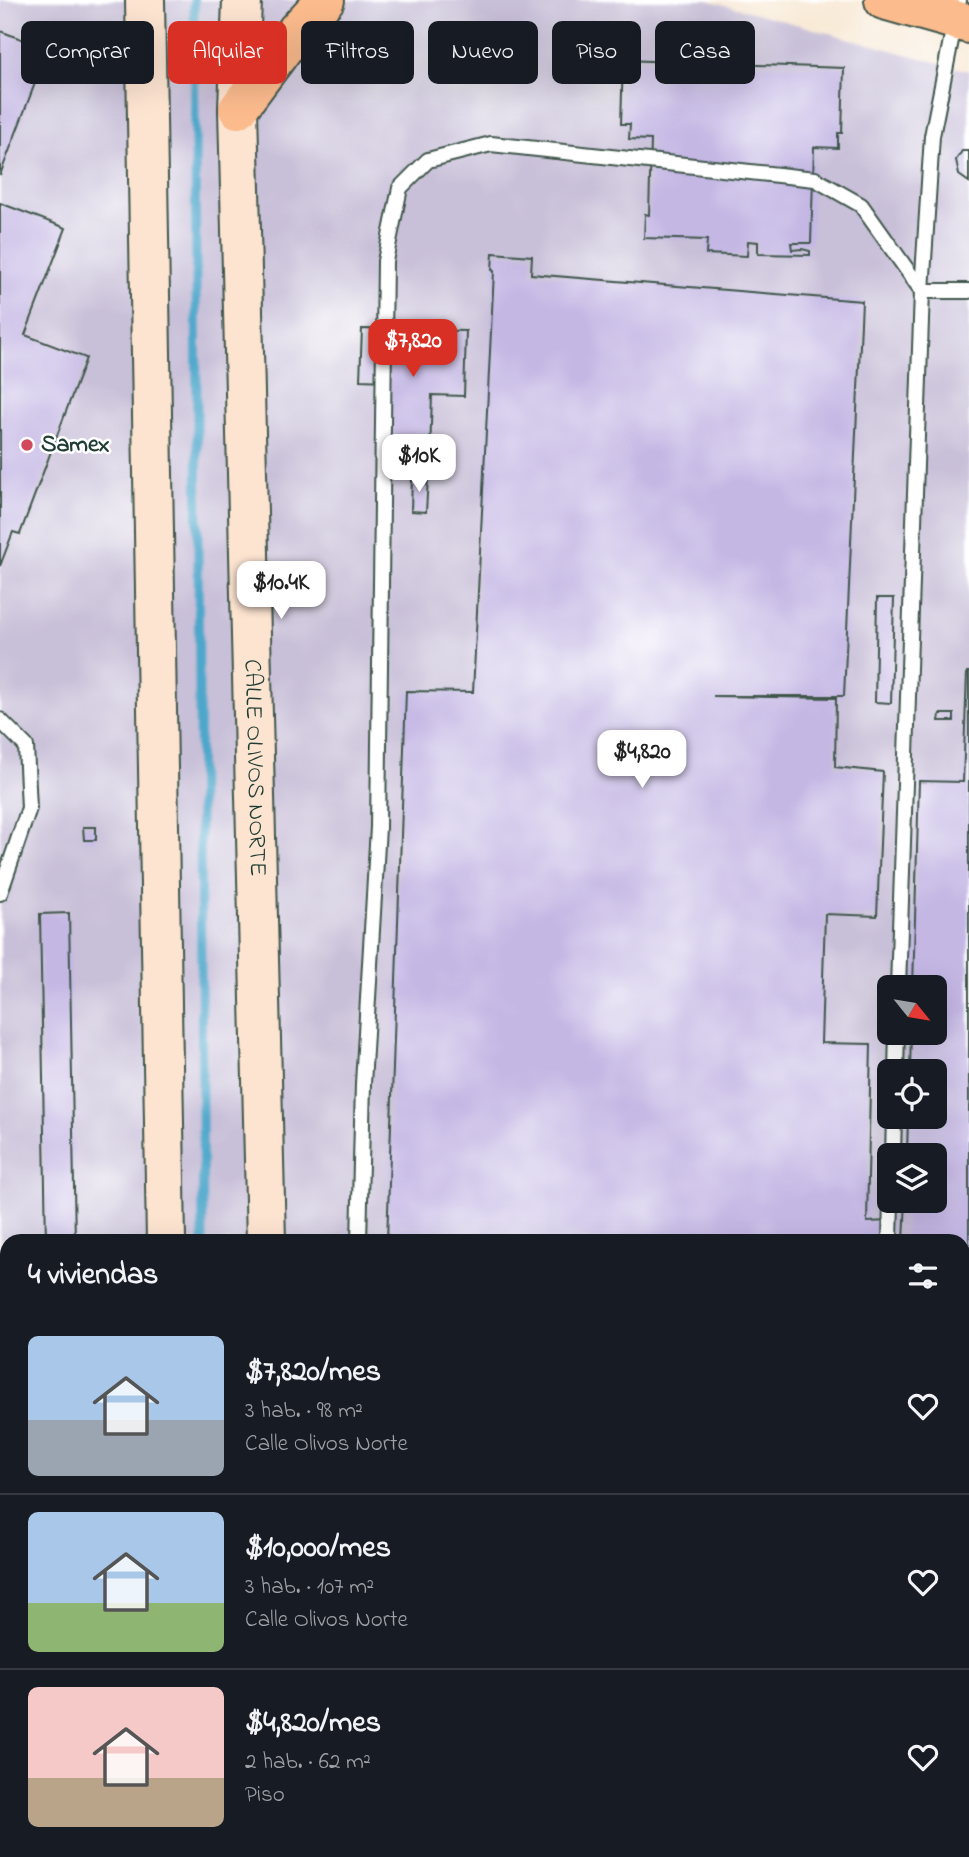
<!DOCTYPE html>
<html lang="es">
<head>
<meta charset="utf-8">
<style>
  :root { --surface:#171b24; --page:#242831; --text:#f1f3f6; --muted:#9ea1a6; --line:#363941; --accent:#d93025 }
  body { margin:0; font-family:"Indie Flower",sans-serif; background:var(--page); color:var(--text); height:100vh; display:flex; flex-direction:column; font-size:26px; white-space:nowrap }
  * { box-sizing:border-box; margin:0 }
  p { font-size:23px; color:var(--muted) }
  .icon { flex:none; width:38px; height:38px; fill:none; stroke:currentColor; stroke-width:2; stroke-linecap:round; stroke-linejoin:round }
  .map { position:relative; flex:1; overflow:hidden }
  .side { position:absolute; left:0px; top:1234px; width:970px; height:625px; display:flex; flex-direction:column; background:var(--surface); border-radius:21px 21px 0 0; box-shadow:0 7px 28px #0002 }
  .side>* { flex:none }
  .top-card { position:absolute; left:21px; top:21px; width:928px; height:63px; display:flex; gap:14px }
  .needle { width:46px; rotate:120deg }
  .tools { position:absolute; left:877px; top:975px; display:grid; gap:14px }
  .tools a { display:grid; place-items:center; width:70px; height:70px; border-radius:10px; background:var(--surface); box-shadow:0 7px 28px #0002; font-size:35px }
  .price { position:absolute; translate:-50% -60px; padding:0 16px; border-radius:14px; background:#fff; color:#222; font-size:23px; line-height:46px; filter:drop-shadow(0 2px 4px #0008) }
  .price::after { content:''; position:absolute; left:50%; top:42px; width:21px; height:16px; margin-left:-10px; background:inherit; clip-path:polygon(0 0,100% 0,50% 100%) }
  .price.active { background:var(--accent); color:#fff }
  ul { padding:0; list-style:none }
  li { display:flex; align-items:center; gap:21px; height:175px; padding:0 28px }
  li+li { border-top:2px solid var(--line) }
  li span { display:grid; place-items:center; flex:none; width:196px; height:140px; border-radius:10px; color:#555 }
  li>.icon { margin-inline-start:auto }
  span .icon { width:84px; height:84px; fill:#fffc; stroke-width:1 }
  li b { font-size:30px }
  h2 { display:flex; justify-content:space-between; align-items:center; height:84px; padding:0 28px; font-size:30px }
  .pill { padding:0 24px; border-radius:10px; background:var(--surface); box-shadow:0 7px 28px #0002; font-size:24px; line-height:63px }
  .pill.active { background:var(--accent); color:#fff }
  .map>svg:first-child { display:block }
</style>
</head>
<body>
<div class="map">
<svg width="969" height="1857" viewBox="0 0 969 1857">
  <rect width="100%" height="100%" fill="#fff"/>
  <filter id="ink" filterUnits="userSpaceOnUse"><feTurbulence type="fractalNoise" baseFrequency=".0143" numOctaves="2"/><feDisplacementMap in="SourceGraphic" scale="14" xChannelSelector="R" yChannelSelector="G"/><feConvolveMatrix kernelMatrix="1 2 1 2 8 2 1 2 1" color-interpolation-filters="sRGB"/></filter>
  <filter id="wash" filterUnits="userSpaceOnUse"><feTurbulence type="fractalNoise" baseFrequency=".00686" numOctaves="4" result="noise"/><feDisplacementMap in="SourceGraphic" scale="28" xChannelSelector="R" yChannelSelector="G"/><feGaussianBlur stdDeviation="1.57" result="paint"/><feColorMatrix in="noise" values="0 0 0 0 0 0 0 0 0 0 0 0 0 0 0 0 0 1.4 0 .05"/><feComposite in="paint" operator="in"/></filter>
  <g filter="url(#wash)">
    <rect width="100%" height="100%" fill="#f8e9d5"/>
    <path fill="#c8bfd8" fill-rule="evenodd" d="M0 0H707L969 71V1857H0ZM889 987H934V1032H889ZM889 1071H934V1116H889ZM889 1155H934V1200H889ZM7 1241H962V1852H7Z"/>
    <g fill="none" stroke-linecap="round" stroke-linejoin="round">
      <g stroke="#4da7cb" stroke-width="9">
        <path d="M194 0 203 1241"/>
        <path d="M207 1857V1852"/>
      </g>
    </g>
    <g id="blocks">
      <g fill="#c4b7e4">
        <path d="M0 31 48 49 0 175Z"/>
        <path d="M623 60 844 68 842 133H838V148L814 147 811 243H791L792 250 802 249 810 251V255L758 254V242L748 241 747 256 706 254 707 240 644 238 645 214 649 215 651 140 629 139 630 124H621Z"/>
        <path d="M962 151H969V182L959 175 956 160Z"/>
        <path d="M0 203 66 228 25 335 86 358 20 534 13 532 0 566Z"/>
        <path d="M493 253 532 256 531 274 862 301 844 696H713L836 698 835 767 883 772 877 916 825 914 821 1043 871 1044 867 1222 889 1221V1241H387L406 691 473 692 494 271 492 270Z"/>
        <path d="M362 329 466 331 464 396 432 395 430 454 386 453 388 381 360 380Z"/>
        <path d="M412 477H428L426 512 411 511Z"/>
        <path d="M877 598H894L891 703 875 702Z"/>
        <path d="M967 672H969V1857H882V1852H962V1241H904L906 1200H934V1155H907L908 1116H934V1071H910L911 1032H934V987H913L919 781 963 782Z"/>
        <path d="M940 714H954V721H939Z"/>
        <path d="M83 827H96V840H84Z"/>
        <path d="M69 913 75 1241H46L40 914Z"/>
        <path d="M0 1254 7 1256V1357L2 1370 0 1369Z"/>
        <path d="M0 1522 7 1525V1637L0 1654Z"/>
      </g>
    </g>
  </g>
  <g filter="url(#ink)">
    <use href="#blocks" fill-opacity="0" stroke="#40574c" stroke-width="2"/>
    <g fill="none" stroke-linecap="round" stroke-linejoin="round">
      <defs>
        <g id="service">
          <path d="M0 720 26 746 29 808 0 893"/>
          <path d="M898 987 922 291 932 136 959 0"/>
          <path d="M896 1071 897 1032"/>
          <path d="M893 1155 894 1116"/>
          <path d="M359 1241 363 1084 378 827 385 261 400 188 428 160 491 144 815 179 861 205 922 291H969"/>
          <path d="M890 1241 891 1200"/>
          <path d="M0 1458 7 1459"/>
          <path d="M0 1754 7 1756"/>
          <path d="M0 1768 7 1766"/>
          <path d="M462 1857V1852"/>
          <path d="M688 1857 691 1852"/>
          <path d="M869 1857 870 1852"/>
        </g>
        <g id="secondary">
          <path d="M145 0 166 1241"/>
          <path id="s1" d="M242 0 238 109 266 1241"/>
          <path d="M177 1857V1852"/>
          <path d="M249 1857 250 1852"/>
        </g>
        <g id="primary">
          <path d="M884 0 969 24"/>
          <path d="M238 109 297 30 325 0"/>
        </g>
      </defs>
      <use href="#service" stroke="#40574c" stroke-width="18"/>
      <use href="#secondary" stroke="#40574c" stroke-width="42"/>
      <use href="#primary" stroke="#40574c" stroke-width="42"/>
      <use href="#service" stroke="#fff" stroke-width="14"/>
      <use href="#secondary" stroke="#fde4d1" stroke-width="38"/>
      <use href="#primary" stroke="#fbbb8d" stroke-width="38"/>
    </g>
  </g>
  <circle fill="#d1495b" stroke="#fff" stroke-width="2.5" cx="27" cy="445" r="7"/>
  <g text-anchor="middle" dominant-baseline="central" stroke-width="5" stroke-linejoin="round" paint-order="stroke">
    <g font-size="24" font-weight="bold" fill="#1f3d34" stroke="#fff" text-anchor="start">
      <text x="41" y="445">Samex</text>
    </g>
    <g font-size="24" fill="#1f3d34" stroke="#fff">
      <text stroke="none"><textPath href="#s1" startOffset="768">CALLE OLIVOS NORTE</textPath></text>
    </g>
  </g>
</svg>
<div class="tools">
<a><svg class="needle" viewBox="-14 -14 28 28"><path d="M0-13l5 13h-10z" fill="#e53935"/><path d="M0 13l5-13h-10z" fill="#9ea1a6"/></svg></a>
<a><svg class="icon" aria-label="locate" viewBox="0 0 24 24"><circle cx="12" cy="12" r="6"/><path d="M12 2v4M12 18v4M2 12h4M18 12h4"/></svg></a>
<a><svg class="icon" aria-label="layers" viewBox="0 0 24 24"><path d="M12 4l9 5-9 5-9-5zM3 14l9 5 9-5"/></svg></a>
</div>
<b class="price active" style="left:413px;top:379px">$7,820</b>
<b class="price" style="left:419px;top:494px">$10K</b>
<b class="price" style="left:281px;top:621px">$10.4K</b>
<b class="price" style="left:642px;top:790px">$4,820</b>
<div class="top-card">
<a class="pill">Comprar</a>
<a class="pill active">Alquilar</a>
<a class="pill">Filtros</a>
<a class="pill">Nuevo</a>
<a class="pill">Piso</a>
<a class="pill">Casa</a>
</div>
<section class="side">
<h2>4 viviendas<svg class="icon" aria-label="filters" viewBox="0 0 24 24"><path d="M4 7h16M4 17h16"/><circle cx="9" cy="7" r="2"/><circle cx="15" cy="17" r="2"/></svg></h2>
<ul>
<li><span style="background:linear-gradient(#a9c7e8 60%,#9aa5b1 0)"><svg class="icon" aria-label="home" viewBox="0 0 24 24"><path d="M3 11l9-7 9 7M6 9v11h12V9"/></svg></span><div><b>$7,820/mes</b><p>3 hab. · 98 m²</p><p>Calle Olivos Norte</p></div><svg class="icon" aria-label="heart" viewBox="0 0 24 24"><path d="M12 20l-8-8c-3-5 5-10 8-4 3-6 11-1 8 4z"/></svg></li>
<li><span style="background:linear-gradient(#a9c7e8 65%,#8fb573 0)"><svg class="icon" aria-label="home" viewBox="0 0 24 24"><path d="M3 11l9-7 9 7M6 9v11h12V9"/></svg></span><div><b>$10,000/mes</b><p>3 hab. · 107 m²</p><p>Calle Olivos Norte</p></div><svg class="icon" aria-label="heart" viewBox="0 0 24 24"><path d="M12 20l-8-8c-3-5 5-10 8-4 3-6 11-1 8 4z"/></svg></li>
<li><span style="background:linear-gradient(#f6c9c9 65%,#b9a48a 0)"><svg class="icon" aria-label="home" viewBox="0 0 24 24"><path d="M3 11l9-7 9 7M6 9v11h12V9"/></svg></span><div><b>$4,820/mes</b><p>2 hab. · 62 m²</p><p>Piso</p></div><svg class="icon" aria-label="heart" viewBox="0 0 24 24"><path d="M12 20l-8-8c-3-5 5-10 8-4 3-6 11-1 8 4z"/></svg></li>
</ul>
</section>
</div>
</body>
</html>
